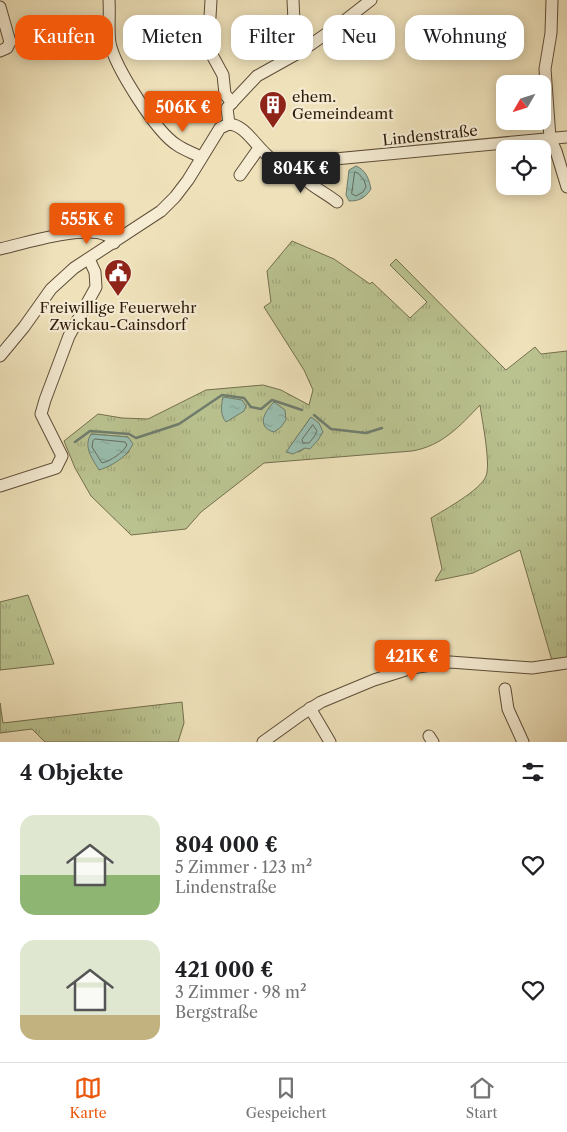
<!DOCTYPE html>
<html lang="de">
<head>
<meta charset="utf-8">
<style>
  :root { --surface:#fff; --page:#f2f2f2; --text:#202124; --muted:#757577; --line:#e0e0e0; --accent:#ea580c }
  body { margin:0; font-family:"Libre Caslon Text",serif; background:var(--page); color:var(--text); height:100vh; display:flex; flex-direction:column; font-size:19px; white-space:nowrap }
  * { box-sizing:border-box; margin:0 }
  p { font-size:16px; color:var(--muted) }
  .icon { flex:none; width:28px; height:28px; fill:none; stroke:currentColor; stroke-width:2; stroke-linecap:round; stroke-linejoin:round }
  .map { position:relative; height:742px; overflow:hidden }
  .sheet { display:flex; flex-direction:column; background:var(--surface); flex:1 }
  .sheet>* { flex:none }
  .top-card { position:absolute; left:15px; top:15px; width:538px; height:45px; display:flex; gap:10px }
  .needle { width:32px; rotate:231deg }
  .controls { position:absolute; left:496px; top:75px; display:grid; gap:10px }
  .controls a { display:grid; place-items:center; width:55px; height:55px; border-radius:10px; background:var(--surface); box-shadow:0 2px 12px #0003; font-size:25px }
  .price { position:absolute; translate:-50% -42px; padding:0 11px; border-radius:5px; background:var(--accent); color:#fff; font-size:16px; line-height:32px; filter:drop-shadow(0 1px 2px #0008) }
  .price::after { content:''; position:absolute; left:50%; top:30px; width:15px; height:11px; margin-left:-8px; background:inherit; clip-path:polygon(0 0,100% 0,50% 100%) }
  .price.on { background:#222; color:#fff }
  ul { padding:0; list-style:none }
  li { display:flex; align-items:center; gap:15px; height:125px; padding:0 20px }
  li span { display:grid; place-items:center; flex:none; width:140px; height:100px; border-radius:15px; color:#555 }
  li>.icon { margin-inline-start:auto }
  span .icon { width:60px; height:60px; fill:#fffc; stroke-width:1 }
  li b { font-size:21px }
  h2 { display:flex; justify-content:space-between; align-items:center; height:60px; padding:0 20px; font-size:21px }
  .tag { padding:0 18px; border-radius:15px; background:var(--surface); box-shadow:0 2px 12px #0003; font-size:18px; line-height:45px }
  .tag.on { background:var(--accent); color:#fff }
  .dock { display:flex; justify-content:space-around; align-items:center; height:70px; border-top:1px solid var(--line); background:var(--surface); font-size:14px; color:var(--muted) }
  .dock a { display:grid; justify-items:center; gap:2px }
  .dock .on { color:var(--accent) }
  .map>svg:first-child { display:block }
</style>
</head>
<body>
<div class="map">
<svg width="567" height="742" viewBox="0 0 567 742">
  <defs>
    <pattern id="grass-tufts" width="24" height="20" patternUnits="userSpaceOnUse" patternTransform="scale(1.25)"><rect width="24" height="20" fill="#bac390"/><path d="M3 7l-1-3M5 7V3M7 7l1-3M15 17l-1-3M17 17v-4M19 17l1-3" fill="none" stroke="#a0a77b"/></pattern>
    <pattern id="water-ripples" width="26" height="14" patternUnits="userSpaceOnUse" patternTransform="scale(1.25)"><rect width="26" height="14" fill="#9abeaf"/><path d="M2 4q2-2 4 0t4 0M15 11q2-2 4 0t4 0" fill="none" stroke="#85a395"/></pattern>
  </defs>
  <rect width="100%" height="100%" fill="#efe2bb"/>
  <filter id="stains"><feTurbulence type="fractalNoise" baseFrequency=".004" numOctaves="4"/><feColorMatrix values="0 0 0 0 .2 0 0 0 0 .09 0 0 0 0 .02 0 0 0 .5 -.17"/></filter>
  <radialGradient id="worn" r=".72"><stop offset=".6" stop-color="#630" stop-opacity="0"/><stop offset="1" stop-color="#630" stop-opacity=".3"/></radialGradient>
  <g fill="url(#grass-tufts)" stroke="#746f4e" fill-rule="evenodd">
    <path d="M292 241 334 259 370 284 372 282 410 318 427 302 390 265 396 259 506 370 535 347 541 354 567 351V668L555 671 520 550 473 573 435 581 442 569 431 518C444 510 481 490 486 476 491 464 482 420 480 405 460 426 442 446 412 451L264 463 201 512 186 529 131 535 91 496 75 468 64 441 98 414 122 418 148 419 206 390 263 385 281 390 309 405 313 390 304 370 264 307 271 302 267 271ZM311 417 305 448 299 452 289 448ZM91 434 128 437 129 452 107 467Z"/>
    <path d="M28 595 54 664 0 670V602Z"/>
    <path d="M182 702 184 723 178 742H45L32 729 0 733V703L3 723Z"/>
  </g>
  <g fill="url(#water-ripples)" stroke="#6f7d6e">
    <path d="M356 166C366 170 369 179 371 189 365 198 360 201 349 201L346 195 349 170Z"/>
    <path d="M223 397 242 400 246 406 244 411 226 422C220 415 221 406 223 397Z"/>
    <path d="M274 402 285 410 286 420 281 427 274 432C256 427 264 412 274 402Z"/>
    <path d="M311 417 319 423 323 432 318 440 310 449 305 448 293 454 286 452Z"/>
    <path d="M91 434 128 437 133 444C127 457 112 466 99 470 92 458 83 447 91 434Z"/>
  </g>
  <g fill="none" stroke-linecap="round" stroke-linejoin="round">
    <g stroke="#646c5e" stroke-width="1">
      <path d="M355 172 358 173 364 180 366 187 363 192 356 196 352 194Z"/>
      <path d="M313 425 317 431 314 437 309 443H303L302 440Z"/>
      <path d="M95 439 125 442 127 445C123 453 110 461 102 463L92 447 93 441Z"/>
    </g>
    <g stroke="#6f7d6e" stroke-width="2.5">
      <path d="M314 415 331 429 366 433 382 428"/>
      <path d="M75 442 90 431 129 434 136 438 179 424 222 395 244 398 251 407 261 409 272 400 302 410"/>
    </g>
    <defs>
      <g id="minor">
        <path d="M109 0C110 14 108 29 110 43 115 67 156 132 177 145 184 150 193 153 201 157"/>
        <path d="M211 0 210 17 204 36 206 44 223 75 225 94 232 103"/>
        <path d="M293 0 294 21 300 52"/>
        <path d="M552 0 551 33 545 69 550 138 556 151 567 187"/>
        <path d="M0 7 10 42 7 48 0 51"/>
        <path d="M229 124C249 125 261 159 282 164L567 137"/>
        <path d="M229 124 227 108 257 76 300 52 339 25 371 0"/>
        <path d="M295 163C302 184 321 189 337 202"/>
        <path d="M240 175 259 148"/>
        <path d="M0 249C25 243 84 225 106 235 110 236 112 240 114 243"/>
        <path d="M0 356 24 327 51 289 74 268 161 211 175 197 188 180 220 128 229 124"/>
        <path d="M0 486 56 468 62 456 41 414 45 400 69 336 96 287 95 272 89 259"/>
        <path d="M505 689 508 709 523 742"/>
        <path d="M310 708 330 742"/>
        <path d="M429 736 433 742"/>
        <path d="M263 742 302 714 321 702 374 680 412 668 450 662 532 668 567 663"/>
      </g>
    </defs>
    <use href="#minor" stroke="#5f4d38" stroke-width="13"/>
    <use href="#minor" stroke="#f5ecd3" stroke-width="11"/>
  </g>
  <defs>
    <symbol id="building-pin" viewBox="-11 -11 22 30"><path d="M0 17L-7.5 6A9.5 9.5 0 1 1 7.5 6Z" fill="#8f2418" stroke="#f5ecd3"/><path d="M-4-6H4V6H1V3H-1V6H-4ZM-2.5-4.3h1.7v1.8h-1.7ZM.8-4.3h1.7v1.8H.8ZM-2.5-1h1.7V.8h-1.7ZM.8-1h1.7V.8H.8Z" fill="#fff"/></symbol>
    <symbol id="civic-pin" viewBox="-11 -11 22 30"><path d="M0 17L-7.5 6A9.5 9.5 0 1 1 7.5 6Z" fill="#8f2418" stroke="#f5ecd3"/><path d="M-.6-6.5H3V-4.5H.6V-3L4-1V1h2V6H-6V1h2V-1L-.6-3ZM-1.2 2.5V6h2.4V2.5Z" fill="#fff"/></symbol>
  </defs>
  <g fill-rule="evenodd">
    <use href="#building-pin" x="257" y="89" width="32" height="43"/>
    <use href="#civic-pin" x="102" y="257" width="32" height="43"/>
  </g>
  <g text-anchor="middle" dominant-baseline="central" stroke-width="4.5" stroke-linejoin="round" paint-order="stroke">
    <g font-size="15" fill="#2f1b0c" stroke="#f5ecd3" text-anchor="start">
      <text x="292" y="96">ehem.<tspan x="292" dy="17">Gemeindeamt</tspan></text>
      <text x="118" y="307" text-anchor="middle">Freiwillige Feuerwehr<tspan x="118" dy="17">Zwickau-Cainsdorf</tspan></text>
    </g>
    <g font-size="15" fill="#2f1b0c" stroke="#f5ecd3">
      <text transform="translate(430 135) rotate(-6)">Lindenstraße</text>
    </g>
  </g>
  <rect width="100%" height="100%" filter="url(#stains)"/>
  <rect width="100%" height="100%" fill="url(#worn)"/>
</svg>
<div class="controls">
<a><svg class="needle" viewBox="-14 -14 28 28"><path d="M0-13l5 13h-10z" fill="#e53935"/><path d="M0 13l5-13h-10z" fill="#757577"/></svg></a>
<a><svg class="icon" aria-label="locate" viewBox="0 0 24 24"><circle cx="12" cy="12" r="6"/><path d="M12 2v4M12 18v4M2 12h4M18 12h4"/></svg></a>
</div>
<b class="price" style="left:183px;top:133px">506K €</b>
<b class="price on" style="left:301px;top:194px">804K €</b>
<b class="price" style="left:87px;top:245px">555K €</b>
<b class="price" style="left:412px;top:682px">421K €</b>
<div class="top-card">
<a class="tag on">Kaufen</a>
<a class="tag">Mieten</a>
<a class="tag">Filter</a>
<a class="tag">Neu</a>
<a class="tag">Wohnung</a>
</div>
</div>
<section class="sheet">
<h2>4 Objekte<svg class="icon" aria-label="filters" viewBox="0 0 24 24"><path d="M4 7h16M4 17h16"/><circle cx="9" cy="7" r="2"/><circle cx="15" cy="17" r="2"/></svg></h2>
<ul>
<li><span style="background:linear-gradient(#dfe7d0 60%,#8fb573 0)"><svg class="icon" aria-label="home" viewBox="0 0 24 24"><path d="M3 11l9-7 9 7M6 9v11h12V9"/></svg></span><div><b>804 000 €</b><p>5 Zimmer · 123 m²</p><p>Lindenstraße</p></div><svg class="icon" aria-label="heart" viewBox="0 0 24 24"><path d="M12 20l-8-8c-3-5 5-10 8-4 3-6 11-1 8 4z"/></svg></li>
<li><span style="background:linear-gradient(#dfe7d0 75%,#c2b280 0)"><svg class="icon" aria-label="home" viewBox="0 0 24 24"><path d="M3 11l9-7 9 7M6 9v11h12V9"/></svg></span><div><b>421 000 €</b><p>3 Zimmer · 98 m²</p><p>Bergstraße</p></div><svg class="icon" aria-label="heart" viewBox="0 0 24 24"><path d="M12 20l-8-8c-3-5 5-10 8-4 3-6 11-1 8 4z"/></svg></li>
</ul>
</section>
<nav class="dock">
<a class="on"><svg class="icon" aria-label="map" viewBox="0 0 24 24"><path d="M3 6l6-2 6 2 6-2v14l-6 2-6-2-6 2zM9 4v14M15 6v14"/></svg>Karte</a>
<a><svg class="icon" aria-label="saved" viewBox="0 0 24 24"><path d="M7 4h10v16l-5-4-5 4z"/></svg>Gespeichert</a>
<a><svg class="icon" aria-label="home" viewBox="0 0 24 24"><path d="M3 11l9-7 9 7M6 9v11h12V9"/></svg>Start</a>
</nav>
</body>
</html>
